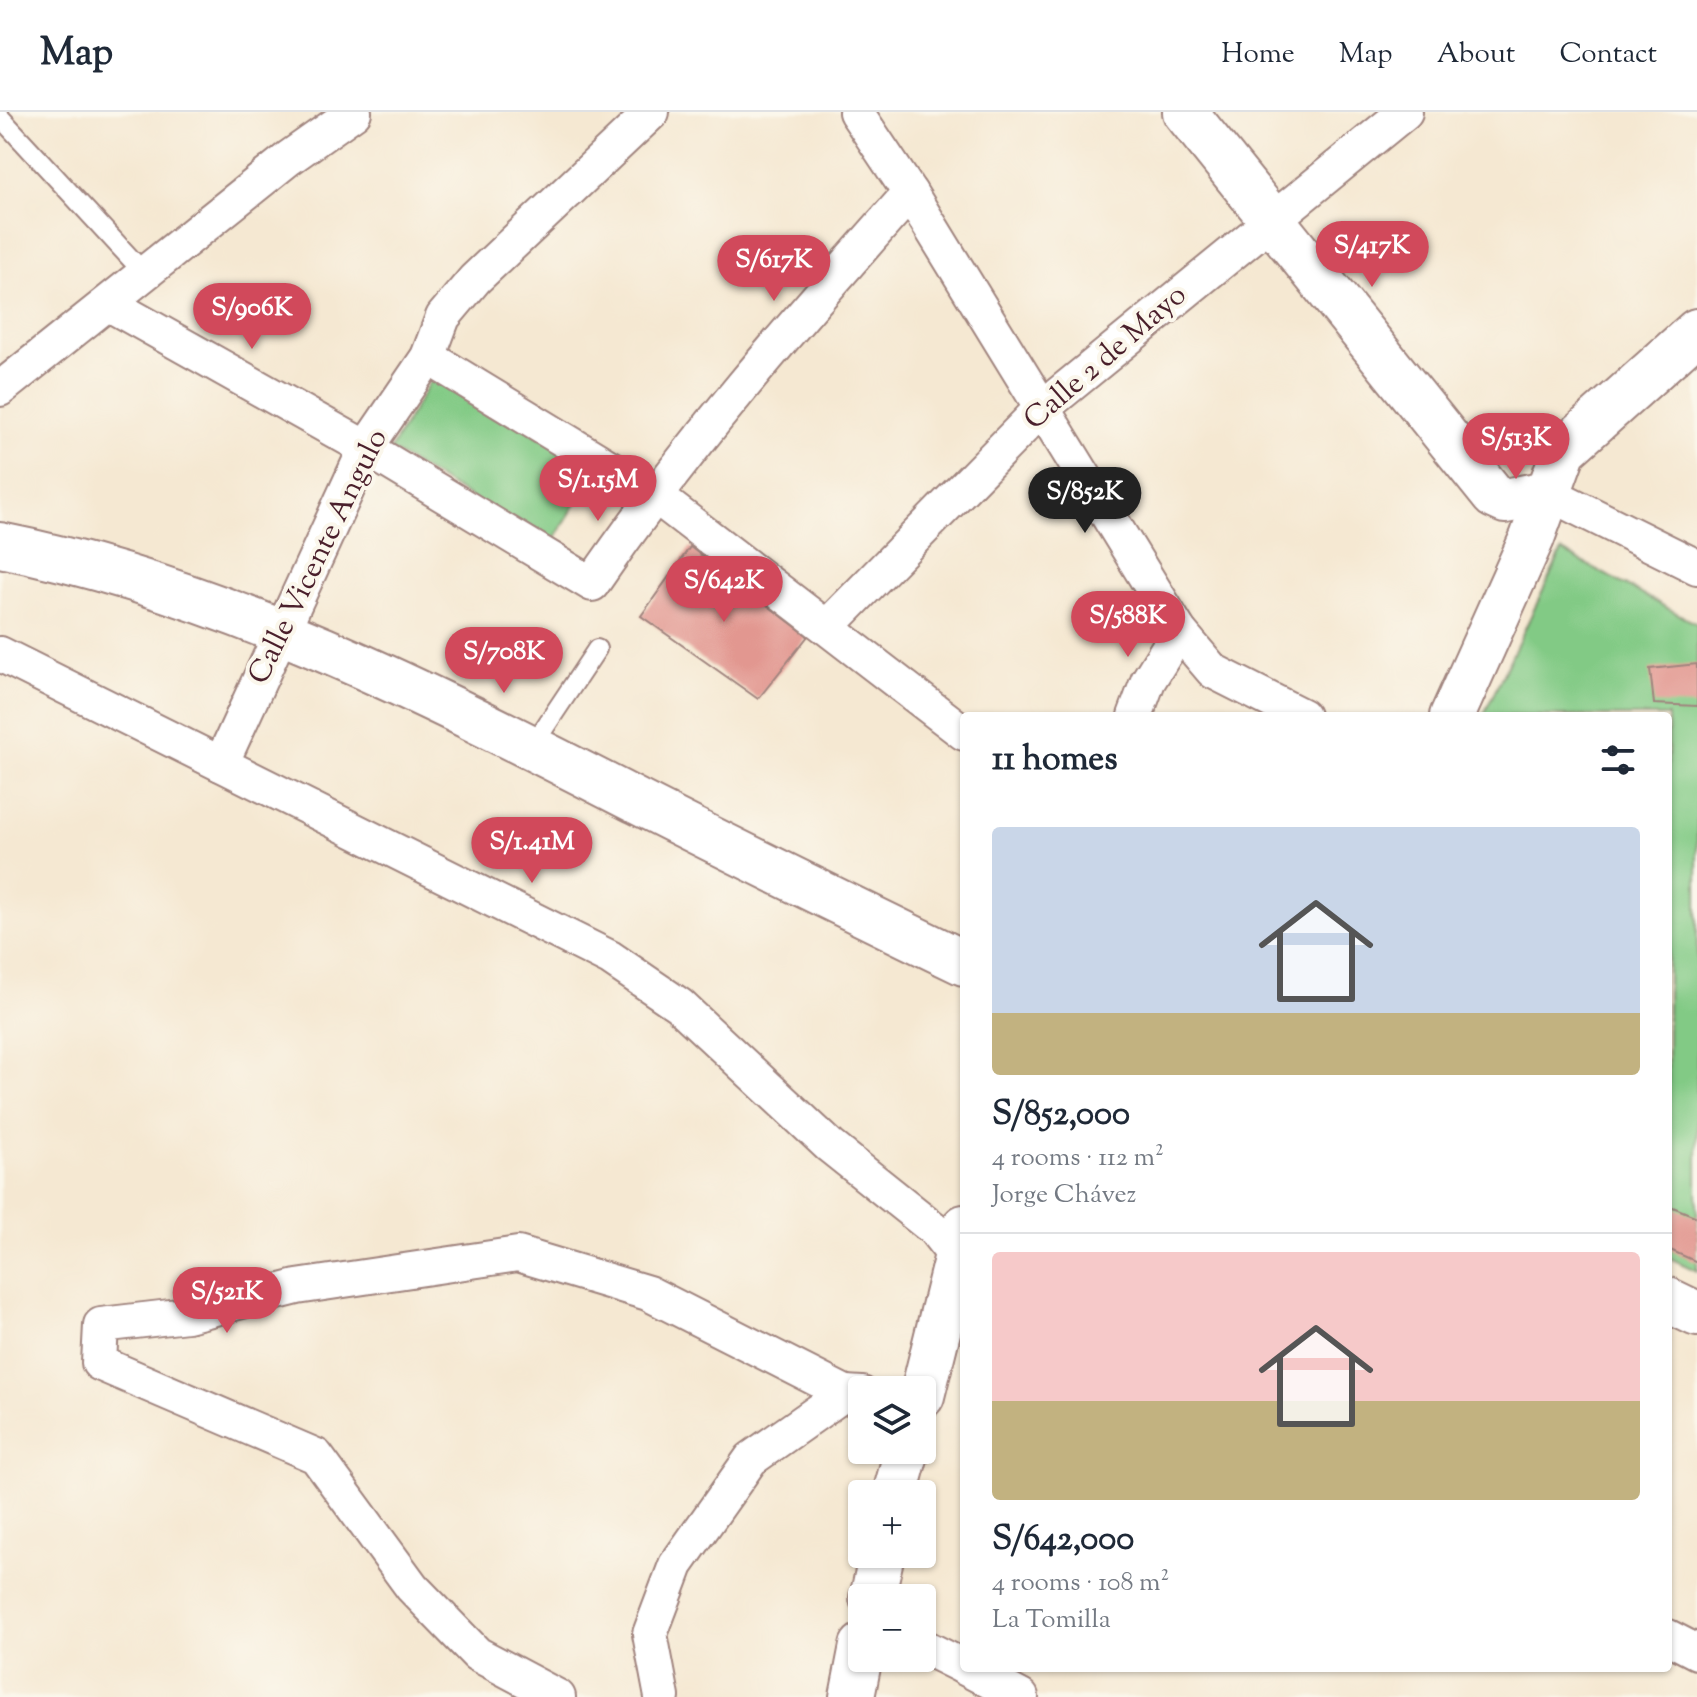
<!DOCTYPE html>
<html lang="en">
<head>
<meta charset="utf-8">
<style>
  :root { --surface:#fff; --page:#f2f2f3; --text:#1f2937; --muted:#747a83; --line:#e0e1e3; --accent:#d1495b }
  body { margin:0; font-family:"Sorts Mill Goudy",serif; background:var(--page); color:var(--text); height:100vh; display:flex; flex-direction:column; font-size:30px; white-space:nowrap }
  * { box-sizing:border-box; margin:0 }
  p { font-size:26px; color:var(--muted) }
  .icon { flex:none; width:44px; height:44px; fill:none; stroke:currentColor; stroke-width:2; stroke-linecap:round; stroke-linejoin:round }
  .map { position:relative; flex:1; overflow:hidden }
  .drawer { position:absolute; left:960px; top:600px; width:712px; height:960px; display:flex; flex-direction:column; background:var(--surface); border-radius:8px; box-shadow:0 2px 6px #0004 }
  .drawer>* { flex:none }
  .fabs { position:absolute; left:848px; top:1264px; display:grid; gap:16px }
  .fabs a { display:grid; place-items:center; width:88px; height:88px; border-radius:8px; background:var(--surface); box-shadow:0 2px 6px #0004; font-size:40px }
  .price { position:absolute; translate:-50% -68px; padding:0 18px; border-radius:28px; background:var(--accent); color:#fff; font-size:26px; line-height:52px; filter:drop-shadow(0 2px 4px #0008) }
  .price::after { content:''; position:absolute; left:50%; top:48px; width:24px; height:18px; margin-left:-12px; background:inherit; clip-path:polygon(0 0,100% 0,50% 100%) }
  .price.current { background:#222; color:#fff }
  ul { padding:0; list-style:none }
  li { display:grid; align-content:center; gap:16px; height:424px; padding:0 32px }
  li+li { border-top:2px solid var(--line) }
  li span { display:grid; place-items:center; height:248px; border-radius:8px; color:#555 }
  li>.icon { margin-inline-start:auto }
  span .icon { width:144px; height:144px; fill:#fffc; stroke-width:1 }
  li b { font-size:34px }
  h2 { display:flex; justify-content:space-between; align-items:center; height:96px; padding:0 32px; font-size:34px }
  header { display:flex; align-items:center; gap:48px; box-sizing:border-box; height:112px; padding:0 40px; background:var(--surface); border-bottom:2px solid var(--line) }
  header strong { font-size:38px }
  nav { display:flex; gap:44px; margin-inline-start:auto; font-size:28px }
  .map>svg:first-child { display:block }
</style>
</head>
<body>
<header>
<strong>Map</strong>
<nav><a>Home</a><a>Map</a><a>About</a><a>Contact</a></nav>
</header>
<div class="map">
<svg width="1697" height="1585" viewBox="0 0 1697 1585">
  <rect width="100%" height="100%" fill="#fbf7ec"/>
  <filter id="ink" filterUnits="userSpaceOnUse"><feTurbulence type="fractalNoise" baseFrequency=".0125" numOctaves="2"/><feDisplacementMap in="SourceGraphic" scale="16" xChannelSelector="R" yChannelSelector="G"/><feConvolveMatrix kernelMatrix="1 2 1 2 8 2 1 2 1" color-interpolation-filters="sRGB"/></filter>
  <filter id="wash" filterUnits="userSpaceOnUse"><feTurbulence type="fractalNoise" baseFrequency=".006" numOctaves="4" result="noise"/><feDisplacementMap in="SourceGraphic" scale="32" xChannelSelector="R" yChannelSelector="G"/><feGaussianBlur stdDeviation="1.8" result="paint"/><feColorMatrix in="noise" values="0 0 0 0 0 0 0 0 0 0 0 0 0 0 0 0 0 1.4 0 .05"/><feComposite in="paint" operator="in"/></filter>
  <g filter="url(#wash)">
    <rect width="100%" height="100%" fill="#f5e8d2"/>
    <g fill="#82ca85" stroke="#667458" stroke-width="2">
      <path d="M436 264 596 358 551 433 390 338 429 271Z"/>
      <path d="M1562 439 1697 512V1159L1668 1145V604H1483Z"/>
    </g>
    <g id="blocks">
      <g fill="#e29790">
        <path d="M690 435 808 524 758 587 641 504Z"/>
        <path d="M1697 552V594L1654 592 1650 557Z"/>
        <path d="M1668 1093 1697 1105V1150L1668 1137Z"/>
      </g>
    </g>
  </g>
  <g filter="url(#ink)">
    <use href="#blocks" fill-opacity="0" stroke="#a0847e" stroke-width="2"/>
    <g fill="none" stroke-linecap="round" stroke-linejoin="round">
      <defs>
        <g id="service">
          <path d="M0 5 145 162"/>
          <path d="M533 633 597 537"/>
        </g>
        <g id="minor">
          <path d="M910 81 1179 519 1213 559 1302 604"/>
          <path d="M109 192 366 336 592 472C687 333 798 207 910 81L856 0"/>
          <path d="M428 245 653 382 964 621"/>
          <path d="M0 277 289 46 354 0"/>
          <path d="M1548 381 1697 455"/>
          <path d="M827 515 1041 297 1405 0"/>
          <path d="M0 542 610 846 679 893 830 1034 934 1117 964 1155"/>
          <path d="M1135 604 1148 569 1179 519"/>
          <path d="M221 652 366 336 428 245 443 205 475 167 652 0"/>
          <path d="M1668 1525 1697 1540"/>
          <path d="M922 1534 964 1555"/>
          <path d="M965 1556 1021 1585"/>
          <path d="M558 1585 477 1542 412 1475 316 1344 99 1251 101 1213 187 1203 297 1175 518 1142 648 1181 845 1281"/>
          <path d="M662 1585 650 1522 676 1453 751 1347 845 1281 862 1282"/>
        </g>
        <g id="tertiary">
          <path d="M1185 0 1494 384 1505 389 1548 381"/>
          <path d="M1452 604 1532 426 1564 338 1697 219"/>
        </g>
        <g id="secondary">
          <path d="M0 433C226 478 435 586 638 690 746 745 855 798 964 851"/>
          <path d="M1668 1188 1697 1202"/>
          <path d="M922 1284 964 1115"/>
          <path d="M895 1382 907 1338"/>
          <path d="M872 1486 882 1442"/>
          <path d="M852 1585 862 1534"/>
        </g>
      </defs>
      <use href="#service" stroke="#a0847e" stroke-width="22"/>
      <use href="#minor" stroke="#a0847e" stroke-width="38"/>
      <use href="#tertiary" stroke="#a0847e" stroke-width="48"/>
      <use href="#secondary" stroke="#a0847e" stroke-width="48"/>
      <use href="#service" stroke="#fff" stroke-width="18"/>
      <use href="#minor" stroke="#fff" stroke-width="34"/>
      <use href="#tertiary" stroke="#fff" stroke-width="44"/>
      <use href="#secondary" stroke="#fff" stroke-width="44"/>
    </g>
  </g>
  <g text-anchor="middle" dominant-baseline="central" stroke-width="8" stroke-linejoin="round" paint-order="stroke">
    <g font-size="30" fill="#4a1f2b" stroke="#fbf7ec">
      <text transform="translate(1106 246) rotate(-41)">Calle 2 de Mayo</text>
      <text transform="translate(319 445) rotate(-64)">Calle Vicente Angulo</text>
    </g>
  </g>
</svg>
<div class="fabs">
<a><svg class="icon" aria-label="layers" viewBox="0 0 24 24"><path d="M12 4l9 5-9 5-9-5zM3 14l9 5 9-5"/></svg></a>
<a>+</a>
<a>−</a>
</div>
<b class="price" style="left:1372px;top:177px">S/417K</b>
<b class="price" style="left:774px;top:191px">S/617K</b>
<b class="price" style="left:252px;top:239px">S/906K</b>
<b class="price" style="left:1516px;top:369px">S/513K</b>
<b class="price" style="left:598px;top:411px">S/1.15M</b>
<b class="price current" style="left:1085px;top:423px">S/852K</b>
<b class="price" style="left:724px;top:512px">S/642K</b>
<b class="price" style="left:1128px;top:547px">S/588K</b>
<b class="price" style="left:504px;top:583px">S/708K</b>
<b class="price" style="left:532px;top:773px">S/1.41M</b>
<b class="price" style="left:227px;top:1223px">S/521K</b>
<section class="drawer">
<h2>11 homes<svg class="icon" aria-label="filters" viewBox="0 0 24 24"><path d="M4 7h16M4 17h16"/><circle cx="9" cy="7" r="2"/><circle cx="15" cy="17" r="2"/></svg></h2>
<ul>
<li><span style="background:linear-gradient(#c9d6e8 75%,#c2b280 0)"><svg class="icon" aria-label="home" viewBox="0 0 24 24"><path d="M3 11l9-7 9 7M6 9v11h12V9"/></svg></span><div><b>S/852,000</b><p>4 rooms · 112 m²</p><p>Jorge Chávez</p></div></li>
<li><span style="background:linear-gradient(#f6c9c9 60%,#c2b280 0)"><svg class="icon" aria-label="home" viewBox="0 0 24 24"><path d="M3 11l9-7 9 7M6 9v11h12V9"/></svg></span><div><b>S/642,000</b><p>4 rooms · 108 m²</p><p>La Tomilla</p></div></li>
</ul>
</section>
</div>
</body>
</html>
